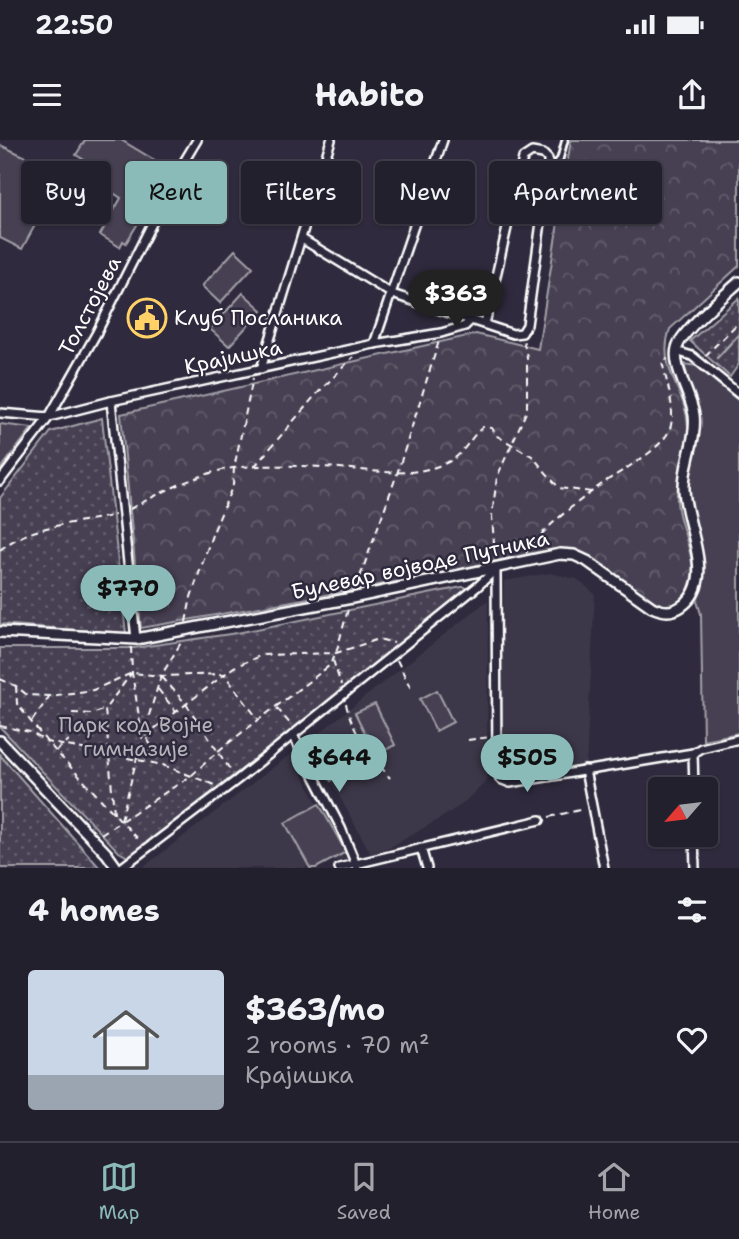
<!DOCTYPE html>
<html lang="en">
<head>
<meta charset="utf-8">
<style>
  :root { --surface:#23202e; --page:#2f2d3a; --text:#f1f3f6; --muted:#a3a3aa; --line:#403e4a; --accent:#8bbbb9 }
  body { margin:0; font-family:"Shantell Sans",sans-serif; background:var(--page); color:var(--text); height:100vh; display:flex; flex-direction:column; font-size:26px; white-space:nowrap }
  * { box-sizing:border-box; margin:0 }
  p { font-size:23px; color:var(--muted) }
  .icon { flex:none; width:38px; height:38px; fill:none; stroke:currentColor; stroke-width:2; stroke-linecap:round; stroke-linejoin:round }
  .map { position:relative; height:728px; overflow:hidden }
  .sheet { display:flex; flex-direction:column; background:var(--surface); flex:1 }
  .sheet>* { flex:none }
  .banner { position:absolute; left:21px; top:21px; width:698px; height:63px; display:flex; gap:14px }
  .needle { width:46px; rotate:242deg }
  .tools { position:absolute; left:648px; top:637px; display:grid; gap:14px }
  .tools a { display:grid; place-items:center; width:70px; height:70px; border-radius:7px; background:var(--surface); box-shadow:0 2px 5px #0004,0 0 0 2px var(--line); font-size:35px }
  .price { position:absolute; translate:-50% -60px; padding:0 16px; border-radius:24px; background:var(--accent); color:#111; font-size:23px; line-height:46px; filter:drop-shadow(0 2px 4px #0008) }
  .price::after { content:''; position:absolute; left:50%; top:42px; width:21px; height:16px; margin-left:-10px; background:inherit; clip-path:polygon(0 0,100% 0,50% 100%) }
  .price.selected { background:#222; color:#fff }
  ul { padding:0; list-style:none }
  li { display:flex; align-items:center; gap:21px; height:175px; padding:0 28px }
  li span { display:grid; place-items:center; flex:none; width:196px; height:140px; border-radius:7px; color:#555 }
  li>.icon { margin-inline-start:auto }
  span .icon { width:84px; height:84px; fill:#fffc; stroke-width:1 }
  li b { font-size:30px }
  h2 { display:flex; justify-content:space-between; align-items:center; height:84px; padding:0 28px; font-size:30px }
  .tag { padding:0 24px; border-radius:7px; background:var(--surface); box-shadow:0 2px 5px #0004,0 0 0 2px var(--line); font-size:24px; line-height:63px }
  .tag.selected { background:var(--accent); color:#111 }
  .status { display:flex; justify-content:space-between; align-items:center; height:49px; padding:0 35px; background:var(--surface); direction:ltr }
  .status svg { height:19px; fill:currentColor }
  header { display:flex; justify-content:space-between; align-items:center; height:91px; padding:0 28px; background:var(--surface); font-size:32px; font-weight:700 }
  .dock { display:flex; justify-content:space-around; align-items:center; height:98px; border-top:2px solid var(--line); background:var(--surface); font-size:19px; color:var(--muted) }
  .dock a { display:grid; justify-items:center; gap:4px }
  .dock .selected { color:var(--accent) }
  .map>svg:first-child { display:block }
</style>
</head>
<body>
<div class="status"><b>22:50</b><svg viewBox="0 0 49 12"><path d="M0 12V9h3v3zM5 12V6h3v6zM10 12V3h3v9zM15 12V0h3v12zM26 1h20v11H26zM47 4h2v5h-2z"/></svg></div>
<header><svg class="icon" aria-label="menu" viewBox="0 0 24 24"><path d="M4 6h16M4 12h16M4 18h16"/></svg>Habito<svg class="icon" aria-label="share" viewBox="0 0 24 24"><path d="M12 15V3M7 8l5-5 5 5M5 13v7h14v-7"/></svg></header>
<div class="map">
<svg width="739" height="728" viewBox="0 0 739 728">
  <defs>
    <pattern id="forest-crowns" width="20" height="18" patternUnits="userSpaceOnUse" patternTransform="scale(1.75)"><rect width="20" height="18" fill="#464152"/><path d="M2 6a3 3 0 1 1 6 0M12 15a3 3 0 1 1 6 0" fill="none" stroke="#625e6c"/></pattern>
    <pattern id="park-dots" width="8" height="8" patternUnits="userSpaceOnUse" patternTransform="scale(1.75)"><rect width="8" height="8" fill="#464152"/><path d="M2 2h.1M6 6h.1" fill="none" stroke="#625e6c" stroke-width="1.8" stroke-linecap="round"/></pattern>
  </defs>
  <rect width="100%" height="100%" fill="#2f2a3d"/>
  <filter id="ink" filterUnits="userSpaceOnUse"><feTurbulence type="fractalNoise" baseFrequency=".0143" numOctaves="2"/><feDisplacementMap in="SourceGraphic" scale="14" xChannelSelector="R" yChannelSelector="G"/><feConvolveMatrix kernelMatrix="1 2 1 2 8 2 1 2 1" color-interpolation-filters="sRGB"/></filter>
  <g filter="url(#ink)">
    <g fill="#3c3749">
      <path d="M550 433 577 439 595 454 586 624 510 635 504 633 502 612 504 441Z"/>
      <path d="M488 460 487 641 461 665 441 678 387 709 371 714 309 601Z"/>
      <path d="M292 613 345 719 303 728H142Z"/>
    </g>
    <g fill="#464152" stroke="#a2a0a8" stroke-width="2">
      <path d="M85 0H121L171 30 152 61 148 59 140 73 143 75 126 103 123 101 120 107 100 95 121 58 112 52 113 48 104 43 102 47 86 37 93 25 76 15Z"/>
      <path d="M0 5 63 34 22 109 0 98Z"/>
      <path d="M235 110 253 127 220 163 202 146Z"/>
      <path d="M243 153 262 170 229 206 210 189Z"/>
      <path d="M684 224 697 226 739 261V593L703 600 701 474 697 461 702 449 704 436 687 344 699 278Z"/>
      <path d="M0 284 32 288 0 330Z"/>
      <path d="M437 550 453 582 436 591 420 559Z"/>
      <path d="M375 564 395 605 376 615 355 573Z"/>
      <path d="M333 605 347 631 331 641 316 615Z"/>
      <path d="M319 664 346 712 316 728H310L285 683Z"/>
    </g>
    <path fill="url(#forest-crowns)" stroke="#a2a0a8" stroke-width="2" d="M571 0H739V126L670 189C656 228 687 252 688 286 688 309 678 332 677 354 675 387 704 420 687 452 662 501 595 403 557 409 519 414 481 425 443 433 342 452 242 471 141 488L121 274 476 194 538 209Z"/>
    <g fill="url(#park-dots)" stroke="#a2a0a8" stroke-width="2">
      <path d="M739 158V224L730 237 690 201Z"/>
      <path d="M102 278 126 494 0 484V358L51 292Z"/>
      <path d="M462 447H465L467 450 285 596 128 717 119 712 0 587V508H134L237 493Z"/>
      <path d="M0 615 100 728H0Z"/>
    </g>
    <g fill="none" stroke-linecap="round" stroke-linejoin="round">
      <path stroke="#a7a6ad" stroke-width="2.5" d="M717 218 739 194"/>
      <defs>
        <path id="service" d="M549 31 560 19 565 0"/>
        <g id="minor">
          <path d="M302 99 392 154 513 194 522 193 527 185 548 31V19L543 14 532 12 523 18 485 184"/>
          <path d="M374 204 443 0"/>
          <path d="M676 211 692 216 739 254"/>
          <path d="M261 229 331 0"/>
          <path d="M111 261 136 499"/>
          <path d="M0 273 49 277 111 261 374 204 441 193 465 186 471 180"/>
          <path d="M0 341 49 277 96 194 179 30 197 0"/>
          <path d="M496 429 497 628 500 639 510 643 693 613 701 608 739 599"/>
          <path d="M293 595 341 688 357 727"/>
          <path d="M693 613 694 649"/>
          <path d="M585 630 604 728"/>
          <path d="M694 695 695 728"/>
          <path d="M421 708 427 728"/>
          <path d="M121 728 237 640 478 446 496 429"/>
          <path d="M339 728 540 680"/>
        </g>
        <g id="tertiary">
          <path d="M0 492 136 499 352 458 560 414 574 415 587 421 652 467C663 472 672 473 682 466 718 439 685 386 684 349 683 325 697 300 694 275 691 255 672 226 677 208 680 192 726 154 739 142"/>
          <path d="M0 601 107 714 117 728"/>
        </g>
      </defs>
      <use href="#service" stroke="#fff" stroke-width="9"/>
      <use href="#minor" stroke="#fff" stroke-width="12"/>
      <use href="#tertiary" stroke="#fff" stroke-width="14"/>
      <g stroke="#fff" stroke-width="2" stroke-dasharray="7 5" stroke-linecap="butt">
        <path d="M705 216 739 182"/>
        <path d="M254 327 314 257 353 217"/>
        <path d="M130 369C157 354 202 332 233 328 266 324 307 326 340 328 378 331 414 339 450 321 463 315 471 296 483 287L492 288 497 296 532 316 559 348 592 352"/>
        <path d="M0 410C31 384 77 384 115 375"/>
        <path d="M526 413C545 386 575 364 602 344 621 330 666 309 671 285 675 265 666 241 662 221L668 219"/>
        <path d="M495 417 492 376 497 337 527 270V217L523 199"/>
        <path d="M356 448 397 334 439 201"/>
        <path d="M186 482 191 457 212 395 233 345 234 328 253 238"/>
        <path d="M131 507 132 533 142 595"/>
        <path d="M333 520 341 545"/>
        <path d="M397 520 412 551"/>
        <path d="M162 537 186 564 233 634"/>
        <path d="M0 539 16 546 27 555 50 556 93 550 132 533 161 536 224 534 258 579"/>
        <path d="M16 546 17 564 47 602 141 702"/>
        <path d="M158 549 176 572"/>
        <path d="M346 564C353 594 370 614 390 638"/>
        <path d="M277 568 291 585"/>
        <path d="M72 573 92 574 105 569"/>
        <path d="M32 581 49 557"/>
        <path d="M0 586 30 592 47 602 163 625 217 646"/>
        <path d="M145 596 234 527 262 515 336 513 379 499 394 503"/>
        <path d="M468 600 490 597"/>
        <path d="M56 611 69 600"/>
        <path d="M137 619 153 608 145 596"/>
        <path d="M114 673 105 569 131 534"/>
        <path d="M549 677 584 669"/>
        <path d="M121 680 142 598 161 536 182 501"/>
        <path d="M101 694 191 636 218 611 329 526 336 513 349 466"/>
      </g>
      <use href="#service" stroke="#2f2a3d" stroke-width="3.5"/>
      <use href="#minor" stroke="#2f2a3d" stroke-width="7"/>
      <use href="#tertiary" stroke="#2f2a3d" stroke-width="9"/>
    </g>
  </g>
  <defs>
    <symbol id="civic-ring" viewBox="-11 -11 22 22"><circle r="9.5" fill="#2f2a3d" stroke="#ffd166" stroke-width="1.5"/><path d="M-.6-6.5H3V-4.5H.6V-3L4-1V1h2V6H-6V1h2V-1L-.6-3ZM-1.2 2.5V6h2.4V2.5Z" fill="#ffd166"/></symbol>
  </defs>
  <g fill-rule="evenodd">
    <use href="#civic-ring" x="125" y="156" width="44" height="44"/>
  </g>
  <g text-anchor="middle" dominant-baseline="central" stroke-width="5" stroke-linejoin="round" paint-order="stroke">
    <g font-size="21" fill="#fff" stroke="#2f2a3d">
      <text transform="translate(90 166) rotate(-62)">Толстојева</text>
      <text transform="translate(233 217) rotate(-12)">Крајишка</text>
      <text transform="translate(420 425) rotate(-12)">Булевар војводе Путника</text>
    </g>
    <g font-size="21" fill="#fff" stroke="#2f2a3d" text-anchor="start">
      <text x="174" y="178">Клуб Посланика</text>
    </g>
    <g font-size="21" fill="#b5b3ba" stroke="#2f2a3d">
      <text x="136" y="585">Парк код Војне<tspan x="136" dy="24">гимназије</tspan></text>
    </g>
  </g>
</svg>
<div class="tools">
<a><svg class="needle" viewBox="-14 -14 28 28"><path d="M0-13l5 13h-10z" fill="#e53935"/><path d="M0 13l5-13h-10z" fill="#a3a3aa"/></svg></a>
</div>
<b class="price selected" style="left:456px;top:190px">$363</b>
<b class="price" style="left:128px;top:485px">$770</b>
<b class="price" style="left:339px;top:654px">$644</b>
<b class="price" style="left:527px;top:654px">$505</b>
<div class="banner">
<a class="tag">Buy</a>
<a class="tag selected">Rent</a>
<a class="tag">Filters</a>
<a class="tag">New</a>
<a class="tag">Apartment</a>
</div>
</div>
<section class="sheet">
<h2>4 homes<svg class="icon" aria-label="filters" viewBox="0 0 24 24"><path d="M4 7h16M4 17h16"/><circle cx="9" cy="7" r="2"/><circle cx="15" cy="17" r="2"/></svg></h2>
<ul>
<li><span style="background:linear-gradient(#c9d6e8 75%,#9aa5b1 0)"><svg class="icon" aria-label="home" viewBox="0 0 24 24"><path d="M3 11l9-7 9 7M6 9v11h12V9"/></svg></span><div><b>$363/mo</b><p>2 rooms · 70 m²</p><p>Крајишка</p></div><svg class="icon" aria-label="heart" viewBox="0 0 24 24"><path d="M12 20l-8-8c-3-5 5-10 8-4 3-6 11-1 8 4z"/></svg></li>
</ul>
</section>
<nav class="dock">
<a class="selected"><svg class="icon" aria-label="map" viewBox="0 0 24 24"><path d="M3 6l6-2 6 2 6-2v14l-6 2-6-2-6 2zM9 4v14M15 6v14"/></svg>Map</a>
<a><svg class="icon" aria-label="saved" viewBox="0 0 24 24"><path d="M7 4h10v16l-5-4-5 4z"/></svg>Saved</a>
<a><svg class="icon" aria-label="home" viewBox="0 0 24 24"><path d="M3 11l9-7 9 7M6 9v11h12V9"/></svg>Home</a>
</nav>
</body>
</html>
